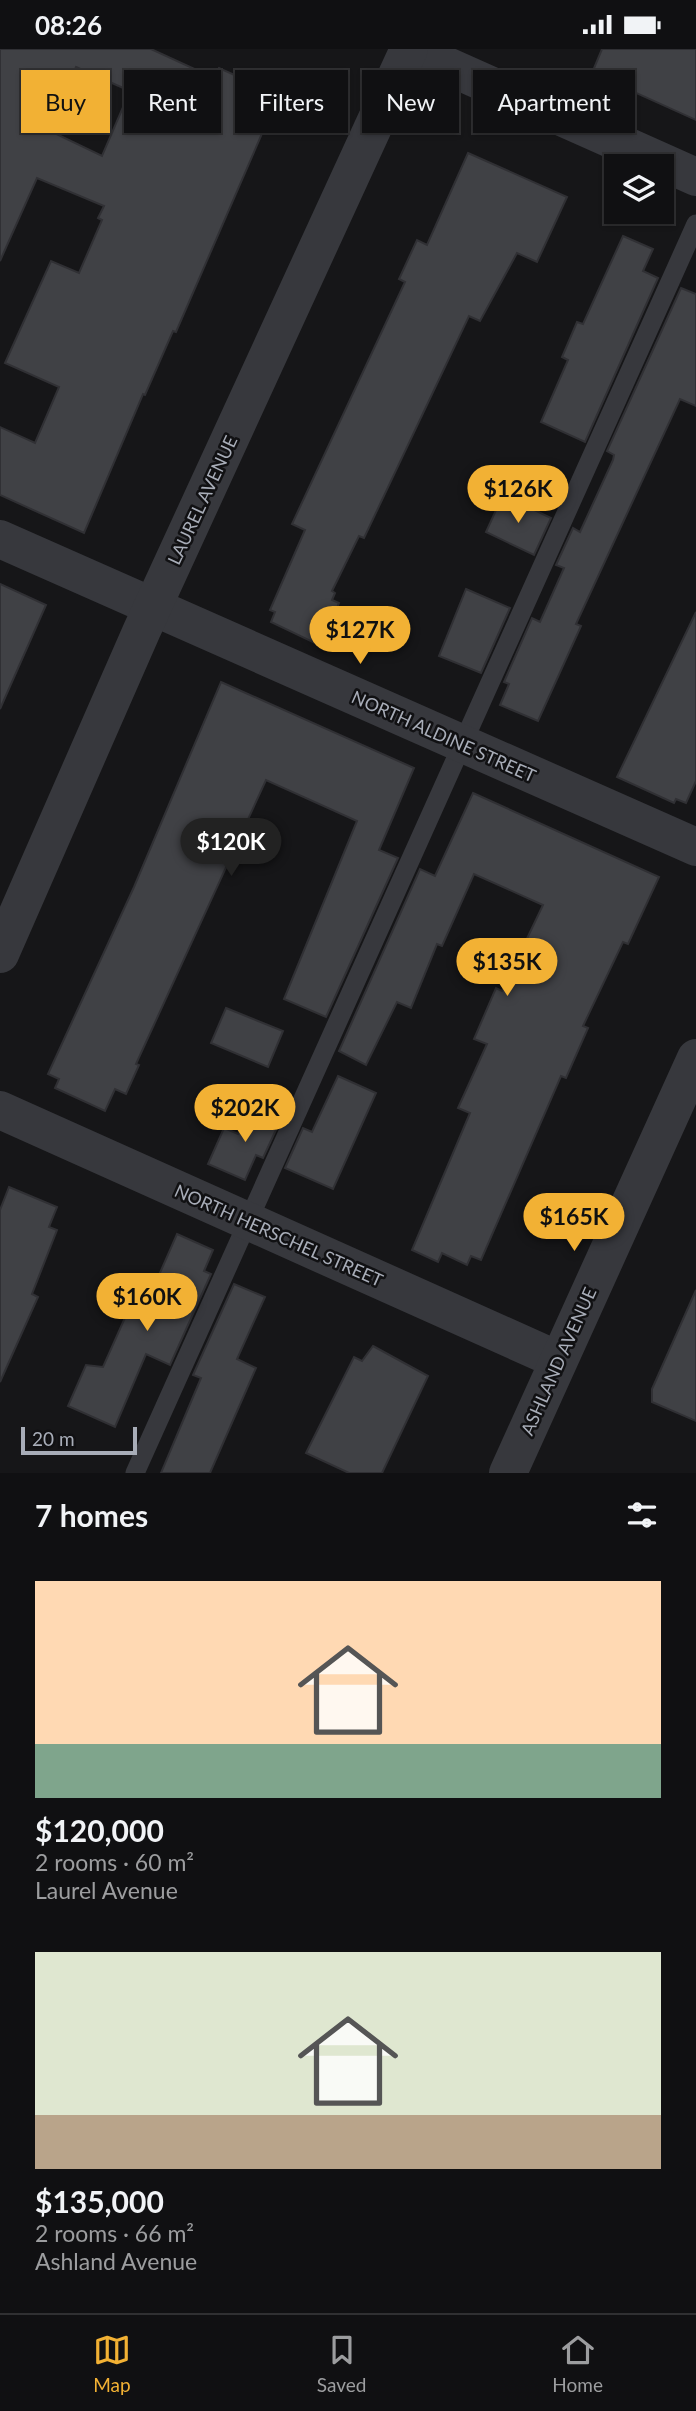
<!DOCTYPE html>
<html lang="en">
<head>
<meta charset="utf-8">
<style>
  :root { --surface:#101012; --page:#19191b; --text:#f1f3f6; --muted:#9c9d9f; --line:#303032; --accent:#f2b134 }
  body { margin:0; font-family:Lato,sans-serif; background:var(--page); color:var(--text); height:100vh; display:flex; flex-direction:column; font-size:26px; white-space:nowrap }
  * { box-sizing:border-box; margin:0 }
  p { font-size:23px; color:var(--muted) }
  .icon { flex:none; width:38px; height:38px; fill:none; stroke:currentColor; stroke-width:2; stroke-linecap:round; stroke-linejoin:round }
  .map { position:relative; height:1424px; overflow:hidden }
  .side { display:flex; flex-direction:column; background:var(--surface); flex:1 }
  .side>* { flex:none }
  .top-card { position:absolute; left:21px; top:21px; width:654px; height:63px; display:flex; gap:14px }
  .buttons { position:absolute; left:604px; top:105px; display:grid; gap:14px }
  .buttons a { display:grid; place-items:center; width:70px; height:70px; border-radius:0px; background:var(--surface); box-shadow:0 2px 5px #0004,0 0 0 2px var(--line); font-size:35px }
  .scale { position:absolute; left:21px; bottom:18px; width:116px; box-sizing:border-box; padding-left:7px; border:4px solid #a8adb8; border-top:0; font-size:19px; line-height:24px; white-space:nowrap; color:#a8adb8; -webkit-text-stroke:5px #111113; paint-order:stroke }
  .price { position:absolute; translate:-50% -60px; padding:0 16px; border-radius:24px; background:var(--accent); color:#111; font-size:23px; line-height:46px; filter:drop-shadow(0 2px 4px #0008) }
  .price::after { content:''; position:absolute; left:50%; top:42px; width:21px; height:16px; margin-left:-10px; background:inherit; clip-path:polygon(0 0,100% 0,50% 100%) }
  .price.active { background:#222; color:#fff }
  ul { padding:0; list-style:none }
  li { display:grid; align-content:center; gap:14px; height:371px; padding:0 35px }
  li span { display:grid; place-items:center; height:217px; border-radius:0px; color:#555 }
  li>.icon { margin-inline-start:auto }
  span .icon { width:126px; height:126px; fill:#fffc; stroke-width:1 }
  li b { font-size:30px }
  h2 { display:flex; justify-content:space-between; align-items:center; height:84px; padding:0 35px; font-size:30px }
  .chip { padding:0 24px; border-radius:0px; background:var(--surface); box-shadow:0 2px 5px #0004,0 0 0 2px var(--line); font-size:24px; line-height:63px }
  .chip.active { background:var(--accent); color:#111 }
  .status { display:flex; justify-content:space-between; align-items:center; height:49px; padding:0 35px; background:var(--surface); direction:ltr }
  .status svg { height:19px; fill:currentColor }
  .tabs { display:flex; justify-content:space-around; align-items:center; height:98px; border-top:2px solid var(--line); background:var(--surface); font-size:19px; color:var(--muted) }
  .tabs a { display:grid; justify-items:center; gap:4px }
  .tabs .active { color:var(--accent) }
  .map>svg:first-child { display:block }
</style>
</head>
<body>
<div class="status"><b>08:26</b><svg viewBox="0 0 49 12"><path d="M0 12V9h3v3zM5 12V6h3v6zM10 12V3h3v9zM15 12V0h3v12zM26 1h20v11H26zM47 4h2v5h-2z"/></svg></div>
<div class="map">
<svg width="696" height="1424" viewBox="0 0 696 1424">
  <rect width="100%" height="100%" fill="#161618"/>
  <g fill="#404145" stroke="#303034" stroke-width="2" fill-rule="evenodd">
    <path d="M0 0H151L214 29 219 19 266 40 265 44 277 50 176 283 173 282 145 346 143 345 84 484 0 446V378L35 394 59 338 5 314 51 212 79 224 102 171 98 169 104 157 37 129 0 212ZM76 18 130 42 102 107 48 81Z"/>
    <path d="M602 0H696V71L592 24Z"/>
    <path d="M468 104 567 148 537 213 517 204 480 272 469 267 364 489 359 487 332 542 335 544 332 551 339 554 321 597 271 573 275 563 270 561 305 481 292 475 405 233 399 230 417 191 427 196Z"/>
    <path d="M623 187 653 200 643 222 658 229 585 393 541 373 568 311 562 308 577 273 583 275Z"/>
    <path d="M681 239 696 245V357L680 350 576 575 581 577 538 672 500 656 509 635 504 633 532 569 540 573 564 519 556 516 573 479 580 483 613 411 614 406 607 402Z"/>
    <path d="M503 446 551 469 534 506 486 483Z"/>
    <path d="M0 535 46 556 0 660Z"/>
    <path d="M466 540 510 559 481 624 439 607Z"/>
    <path d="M696 563V732L686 754 676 750 674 754 617 728Z"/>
    <path d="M221 633 414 719 379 801 398 809 326 968 284 950 357 772 266 731 136 1015 139 1016 126 1045 115 1040 105 1062 55 1039 59 1030 48 1025 134 838Z"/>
    <path d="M473 744 659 828 628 895 623 893 583 977 588 979 566 1029 561 1027 481 1211 471 1207 467 1216 442 1204 438 1213 412 1201 470 1064 458 1059 487 995 474 990 496 939 502 942 543 856 474 825 442 897 437 895 411 959 397 953 366 1016 339 1002 420 820 435 827Z"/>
    <path d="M226 959 283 982 268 1018 211 994Z"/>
    <path d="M338 1027 376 1044 333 1140 285 1119 303 1079 312 1083Z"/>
    <path d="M251 1057 281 1070 263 1109 256 1106 245 1131 208 1115 224 1079 238 1085Z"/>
    <path d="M9 1138 57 1158 49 1178 57 1181 32 1245 38 1248 0 1333V1161Z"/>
    <path d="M177 1185 213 1201 204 1222 211 1225 170 1316 146 1305 115 1378 68 1357 86 1316 103 1318 132 1253 145 1258Z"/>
    <path d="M234 1235 265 1248 237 1310 256 1319 210 1424H161L201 1329 193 1326Z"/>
    <path d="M696 1241V1372L652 1353V1340Z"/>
    <path d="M373 1297 428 1327 382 1424H349L306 1404 354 1308 362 1312Z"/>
  </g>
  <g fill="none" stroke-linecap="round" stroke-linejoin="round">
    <path stroke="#37383d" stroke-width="19" d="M135 1424 696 175"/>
    <g stroke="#37383d" stroke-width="38">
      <path d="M409 0 696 128"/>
      <path d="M0 490 696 798"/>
      <path d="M0 905 142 581 409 0"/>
      <path d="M0 1061 558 1311"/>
      <path d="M508 1424 696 1009"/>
    </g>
  </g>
  <g text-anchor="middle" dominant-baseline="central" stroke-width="5" stroke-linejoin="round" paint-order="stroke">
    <g font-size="18" fill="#a8adb8" stroke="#111113">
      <text transform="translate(202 451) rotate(-65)">LAUREL AVENUE</text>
      <text transform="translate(444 687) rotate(24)">NORTH ALDINE STREET</text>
      <text transform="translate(279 1186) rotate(24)">NORTH HERSCHEL STREET</text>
      <text transform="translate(558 1312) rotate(-66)">ASHLAND AVENUE</text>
    </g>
  </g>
</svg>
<div class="buttons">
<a><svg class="icon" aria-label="layers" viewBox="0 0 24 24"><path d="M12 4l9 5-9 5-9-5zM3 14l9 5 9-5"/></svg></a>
</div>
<div class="scale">20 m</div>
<b class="price" style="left:518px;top:476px">$126K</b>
<b class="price" style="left:360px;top:617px">$127K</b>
<b class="price active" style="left:231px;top:829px">$120K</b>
<b class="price" style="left:507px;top:949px">$135K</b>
<b class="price" style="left:245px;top:1095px">$202K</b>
<b class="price" style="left:574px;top:1204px">$165K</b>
<b class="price" style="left:147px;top:1284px">$160K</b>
<div class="top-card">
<a class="chip active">Buy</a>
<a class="chip">Rent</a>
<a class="chip">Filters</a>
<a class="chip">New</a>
<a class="chip">Apartment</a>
</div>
</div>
<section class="side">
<h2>7 homes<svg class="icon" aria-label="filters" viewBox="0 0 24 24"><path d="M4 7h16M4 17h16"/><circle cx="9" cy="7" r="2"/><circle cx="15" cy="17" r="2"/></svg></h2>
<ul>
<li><span style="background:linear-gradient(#ffd9b3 75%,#7fa58c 0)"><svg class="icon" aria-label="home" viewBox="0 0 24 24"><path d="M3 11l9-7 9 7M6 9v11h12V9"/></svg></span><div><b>$120,000</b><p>2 rooms · 60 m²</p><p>Laurel Avenue</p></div></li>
<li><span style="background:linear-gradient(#dfe7d0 75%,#b9a48a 0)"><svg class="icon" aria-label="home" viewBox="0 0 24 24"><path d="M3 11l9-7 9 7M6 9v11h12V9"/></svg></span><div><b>$135,000</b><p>2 rooms · 66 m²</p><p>Ashland Avenue</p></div></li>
</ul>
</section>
<nav class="tabs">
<a class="active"><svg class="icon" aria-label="map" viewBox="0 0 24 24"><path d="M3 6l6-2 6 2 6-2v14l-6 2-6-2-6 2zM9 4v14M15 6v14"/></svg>Map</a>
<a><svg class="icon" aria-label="saved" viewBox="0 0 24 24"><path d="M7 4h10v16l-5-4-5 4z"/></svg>Saved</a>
<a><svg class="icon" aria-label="home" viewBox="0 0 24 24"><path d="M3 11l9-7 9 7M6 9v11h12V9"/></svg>Home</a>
</nav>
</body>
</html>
